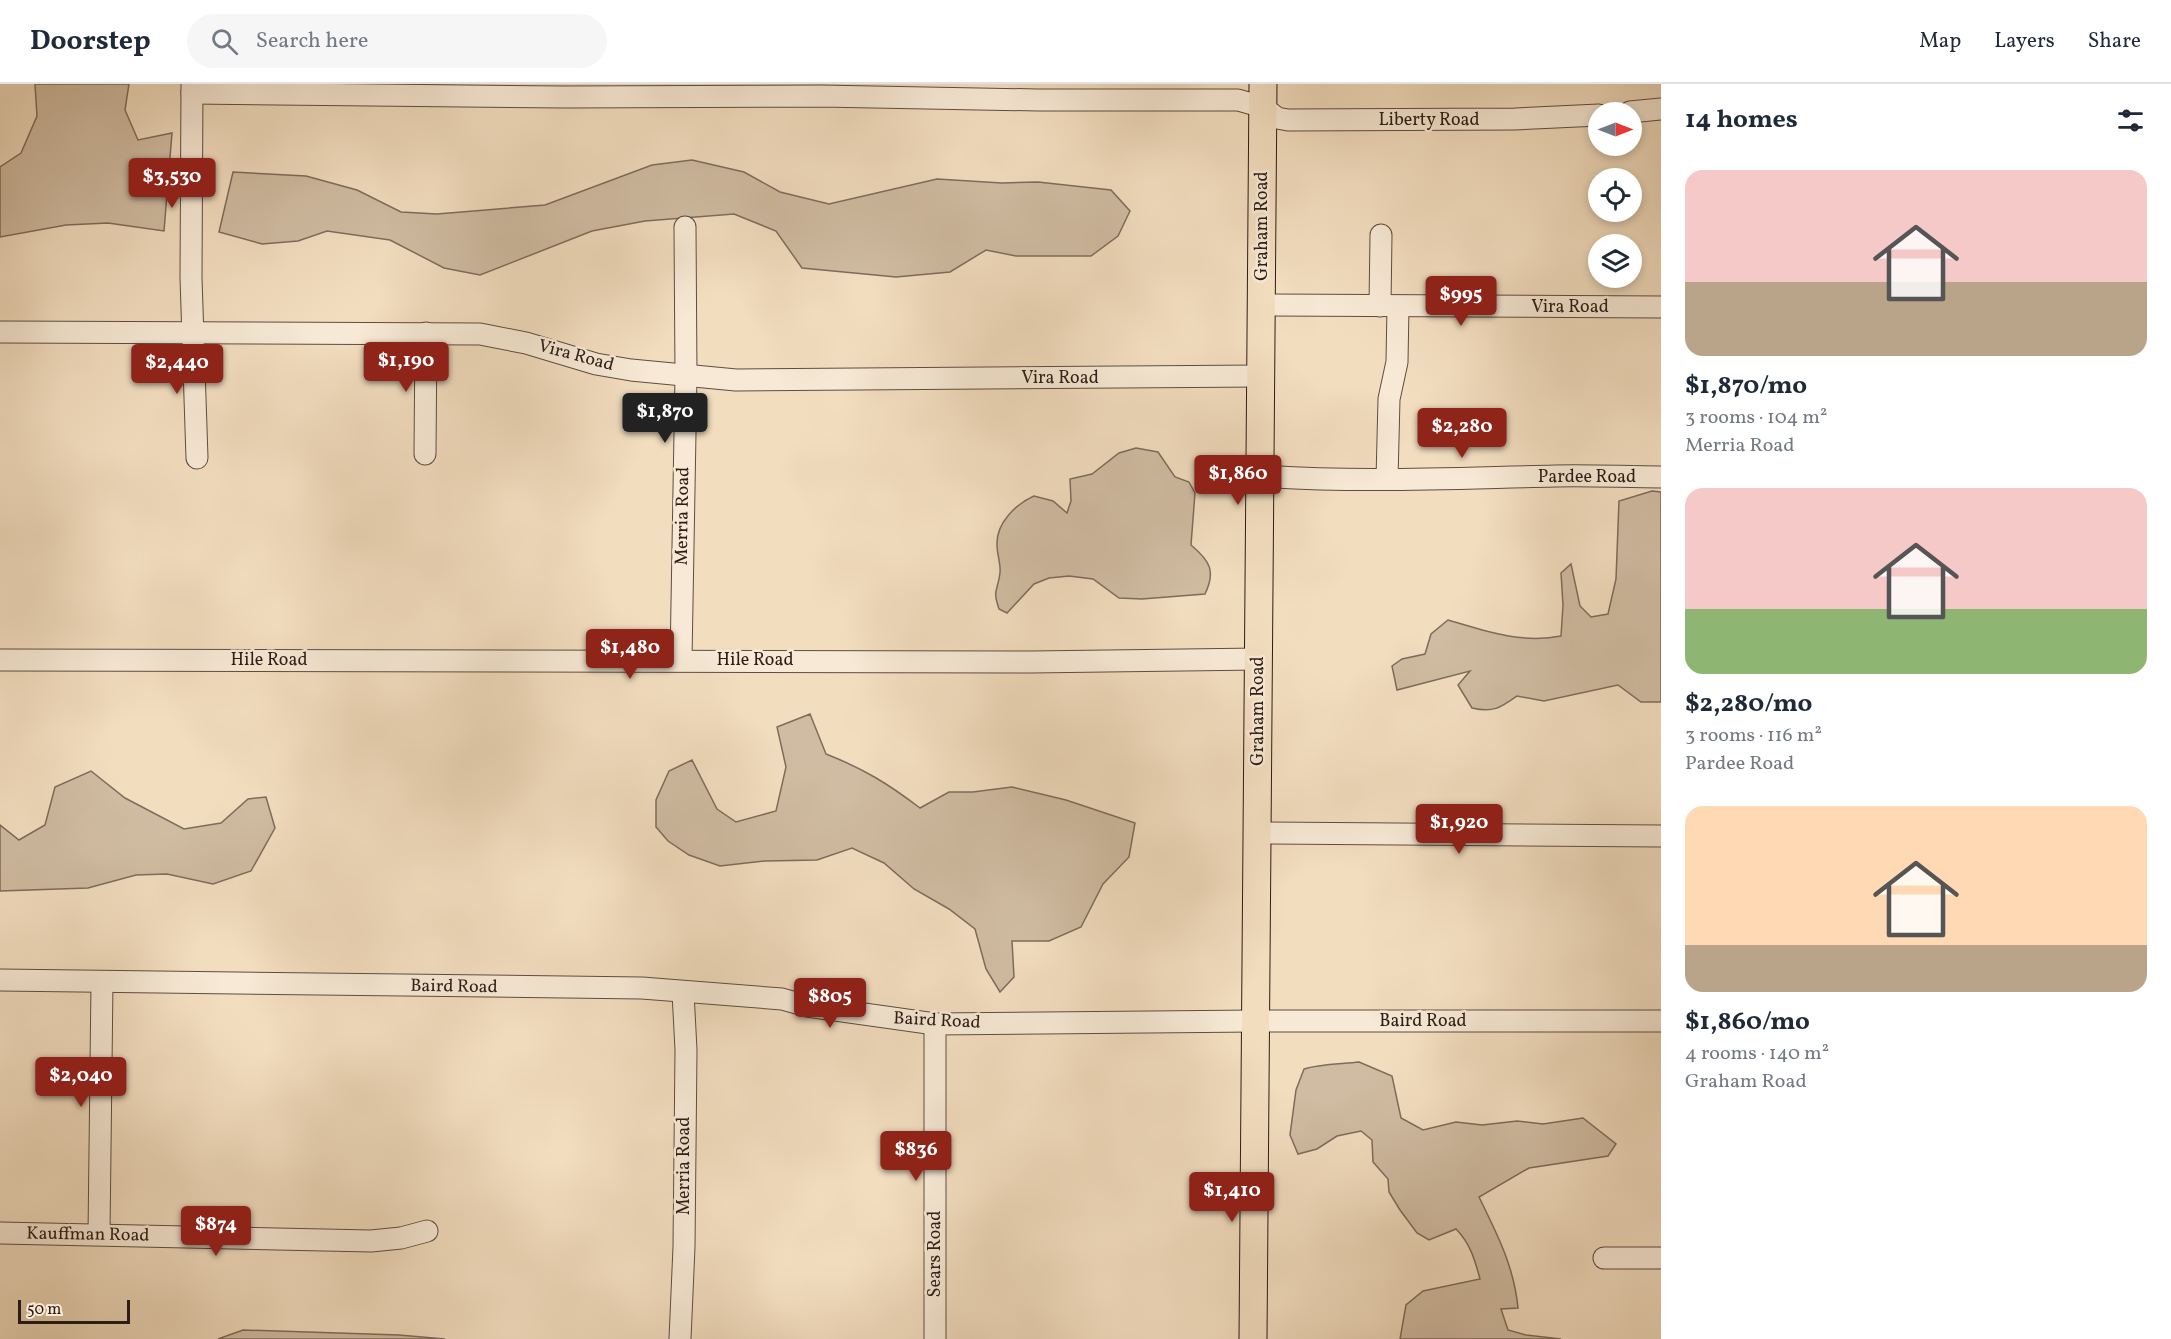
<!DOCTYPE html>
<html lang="en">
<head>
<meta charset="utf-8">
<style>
  :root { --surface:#fff; --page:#f6f6f7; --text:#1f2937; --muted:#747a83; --line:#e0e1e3; --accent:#8f2418 }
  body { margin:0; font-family:Vollkorn,serif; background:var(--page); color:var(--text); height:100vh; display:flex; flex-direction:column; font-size:22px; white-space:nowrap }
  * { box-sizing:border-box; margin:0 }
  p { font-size:20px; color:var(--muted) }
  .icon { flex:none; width:33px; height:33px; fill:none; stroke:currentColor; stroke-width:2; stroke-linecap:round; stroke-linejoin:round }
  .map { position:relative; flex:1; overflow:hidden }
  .side { display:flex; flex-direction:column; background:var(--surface); width:510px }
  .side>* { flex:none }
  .needle { width:39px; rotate:90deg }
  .controls { position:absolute; left:1588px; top:18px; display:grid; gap:12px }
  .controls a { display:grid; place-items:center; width:54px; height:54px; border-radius:50%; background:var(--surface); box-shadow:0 3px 9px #0003; font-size:30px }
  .scale { position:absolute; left:18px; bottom:15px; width:112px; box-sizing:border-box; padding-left:6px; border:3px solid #2c1d17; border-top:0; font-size:16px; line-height:21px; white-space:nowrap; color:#2c1d17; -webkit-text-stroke:4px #f7e9d5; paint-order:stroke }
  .price { position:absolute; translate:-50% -51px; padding:0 14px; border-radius:6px; background:var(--accent); color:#fff; font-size:20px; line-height:39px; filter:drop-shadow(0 2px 3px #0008) }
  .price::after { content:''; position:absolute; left:50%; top:36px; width:18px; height:14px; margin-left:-9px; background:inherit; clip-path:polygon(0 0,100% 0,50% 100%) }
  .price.on { background:#222; color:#fff }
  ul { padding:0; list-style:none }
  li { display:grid; align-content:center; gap:12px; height:318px; padding:0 24px }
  li span { display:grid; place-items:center; height:186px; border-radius:18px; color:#555 }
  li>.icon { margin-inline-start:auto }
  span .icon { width:108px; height:108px; fill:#fffc; stroke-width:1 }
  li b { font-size:26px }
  h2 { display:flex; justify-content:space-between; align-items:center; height:72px; padding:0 24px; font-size:26px }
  header { display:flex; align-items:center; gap:36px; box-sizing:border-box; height:84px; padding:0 30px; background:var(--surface); border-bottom:2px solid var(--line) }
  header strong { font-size:28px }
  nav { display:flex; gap:33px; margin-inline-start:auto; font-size:21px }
  .search { width:420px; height:54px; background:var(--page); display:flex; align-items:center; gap:15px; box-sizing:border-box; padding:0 21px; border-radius:33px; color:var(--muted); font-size:22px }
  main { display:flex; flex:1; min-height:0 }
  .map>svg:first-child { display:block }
</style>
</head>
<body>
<header>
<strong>Doorstep</strong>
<div class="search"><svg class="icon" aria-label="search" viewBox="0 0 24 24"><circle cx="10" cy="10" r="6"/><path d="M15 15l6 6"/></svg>Search here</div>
<nav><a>Map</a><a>Layers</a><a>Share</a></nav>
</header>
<main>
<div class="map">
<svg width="1661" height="1255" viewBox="0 0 1661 1255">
  <rect width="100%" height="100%" fill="#f2ddbf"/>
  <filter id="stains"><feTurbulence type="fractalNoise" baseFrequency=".00333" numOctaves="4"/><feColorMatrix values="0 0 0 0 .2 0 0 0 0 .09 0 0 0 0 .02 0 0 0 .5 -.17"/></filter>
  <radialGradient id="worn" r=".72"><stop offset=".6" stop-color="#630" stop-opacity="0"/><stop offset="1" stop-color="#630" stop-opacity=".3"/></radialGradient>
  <g fill="#d0bca2" stroke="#7e6c5c" stroke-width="1.5">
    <path d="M35 0H129L125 26 138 56 172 49 164 147 108 139 66 141 0 153V83L21 69 37 32Z"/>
    <path d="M692 76 744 88 780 108 829 120 937 95 1002 99 1038 98 1111 106 1130 127 1118 152 1091 172H1016L986 166 950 188 896 193 802 184 776 147 734 130 645 137 592 147 480 191 444 184 390 156 327 147 298 157 262 160 219 148 233 88 306 92 357 106 401 128 437 130 545 121 652 81Z"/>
    <path d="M1136 364 1158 368 1175 393 1189 398 1195 409 1191 461C1210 477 1216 487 1205 510L1142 515 1119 514 1093 495 1069 492 1049 494 1034 500 1007 529 999 525C992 505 998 507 1000 489 1001 480 997 470 997 461 996 439 1016 420 1034 412L1053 417 1067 429 1071 417 1070 395 1092 390 1119 369Z"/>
    <path d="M1652 407 1661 408V618H1641L1618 601 1544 617 1517 612C1500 624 1493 629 1472 624L1458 601 1470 587 1397 606 1392 582 1402 575 1425 570 1431 550 1448 536C1485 547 1522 560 1561 552L1563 521 1561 489 1571 480 1580 522 1591 533 1608 530 1616 495 1619 417Z"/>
    <path d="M810 630 826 670C864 685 887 699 920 724L949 708H973L1012 703 1066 716 1135 739 1129 773 1103 800 1081 843 1049 857H1012L1014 893 1000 908 986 885 975 845 949 825 914 805 884 779 852 764 817 776 765 777 720 782 689 771 668 757 656 743V716L669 687 692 676 717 725 736 738 776 727 786 683 777 643Z"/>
    <path d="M91 687 125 714 184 745 221 739 248 715 266 713 275 744 251 787 213 800 167 790 136 791 88 804 0 807V741L19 756 45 741 55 703Z"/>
    <path d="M1359 978 1392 992 1401 1034 1423 1046 1456 1038 1482 1041 1517 1037 1543 1040 1583 1034 1616 1060 1608 1072 1529 1084 1479 1113C1497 1150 1514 1182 1518 1224L1501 1225 1508 1246 1526 1251 1561 1255H1400L1406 1221 1423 1207 1480 1195C1475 1176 1470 1159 1456 1145L1429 1156 1417 1149 1400 1126 1389 1108 1388 1095 1373 1078 1372 1056 1361 1047 1337 1052 1317 1065 1298 1070 1290 1051 1296 1006 1304 985C1319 980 1342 980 1359 978Z"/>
    <path d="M243 1246 399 1251 445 1255H218Z"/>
  </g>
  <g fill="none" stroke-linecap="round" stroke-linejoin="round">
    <defs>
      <g id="minor">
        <path d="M192 0 191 194 197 374"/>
        <path d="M192 9 565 13 821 12 1038 16H1238L1263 23 1277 34 1288 36 1515 35 1599 31"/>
        <path d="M1630 28 1661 25"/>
        <path d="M1262 221 1661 223"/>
        <path d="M1380 222 1381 151"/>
        <path d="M0 248 480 250 526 259 596 280 631 286 736 296 1261 292"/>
        <path d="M425 370 426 249"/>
        <path d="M1261 392C1359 399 1457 394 1555 392 1590 391 1626 393 1661 393"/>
        <path d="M1387 395 1389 315 1397 278 1398 223"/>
        <path d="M0 576 1031 578 1259 575"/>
        <path d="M681 576 686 292 685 143"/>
        <path d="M1257 749 1661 752"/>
        <path d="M0 896 642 904 782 915 807 922 935 940 1255 937H1661"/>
        <path d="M935 940V1255"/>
        <path d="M0 1149 371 1157 401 1154 427 1147"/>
        <path d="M99 1150 102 898"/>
        <path d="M1604 1174H1661"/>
        <path d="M680 1255 684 1163 686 966 683 908"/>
      </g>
      <path id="major" d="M1253 1255 1263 0"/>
    </defs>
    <use href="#minor" stroke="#5e4d41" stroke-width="23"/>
    <use href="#major" stroke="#2c1d17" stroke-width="29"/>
    <use href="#minor" stroke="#f7e9d5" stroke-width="21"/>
    <use href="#major" stroke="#f2ddbf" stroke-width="27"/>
  </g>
  <g text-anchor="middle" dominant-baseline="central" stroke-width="5" stroke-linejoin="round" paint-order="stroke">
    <g font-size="18" fill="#2c1d17" stroke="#f7e9d5">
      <text x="1429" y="36">Liberty Road</text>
      <text transform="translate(1262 142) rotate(-90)">Graham Road</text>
      <text x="1570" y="223">Vira Road</text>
      <text transform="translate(576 272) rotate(15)">Vira Road</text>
      <text x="1060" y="294">Vira Road</text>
      <text x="1587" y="393">Pardee Road</text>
      <text transform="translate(683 432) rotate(-89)">Merria Road</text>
      <text x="269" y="576">Hile Road</text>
      <text x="755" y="576">Hile Road</text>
      <text transform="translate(1258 627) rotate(-90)">Graham Road</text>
      <text transform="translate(454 903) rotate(1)">Baird Road</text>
      <text transform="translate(937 937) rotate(3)">Baird Road</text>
      <text x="1423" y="937">Baird Road</text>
      <text transform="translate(684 1082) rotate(-90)">Merria Road</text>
      <text transform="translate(88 1151) rotate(1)">Kauffman Road</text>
      <text transform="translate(935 1170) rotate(-90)">Sears Road</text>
    </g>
  </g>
  <rect width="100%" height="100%" filter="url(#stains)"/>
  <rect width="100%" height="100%" fill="url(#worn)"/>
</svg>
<div class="controls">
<a><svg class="needle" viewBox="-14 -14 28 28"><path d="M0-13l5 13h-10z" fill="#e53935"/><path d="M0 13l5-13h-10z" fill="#747a83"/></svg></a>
<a><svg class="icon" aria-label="locate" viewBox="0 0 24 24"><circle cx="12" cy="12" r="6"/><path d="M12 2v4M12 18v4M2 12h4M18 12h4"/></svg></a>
<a><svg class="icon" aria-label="layers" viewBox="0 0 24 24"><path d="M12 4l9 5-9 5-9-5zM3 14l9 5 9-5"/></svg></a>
</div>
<div class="scale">50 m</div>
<b class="price" style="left:172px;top:125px">$3,530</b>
<b class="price" style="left:1461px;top:243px">$995</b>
<b class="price" style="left:406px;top:309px">$1,190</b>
<b class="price" style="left:177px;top:311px">$2,440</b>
<b class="price on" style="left:665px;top:360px">$1,870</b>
<b class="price" style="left:1462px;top:375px">$2,280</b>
<b class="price" style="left:1238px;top:422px">$1,860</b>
<b class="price" style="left:630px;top:596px">$1,480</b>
<b class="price" style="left:1459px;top:771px">$1,920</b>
<b class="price" style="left:830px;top:945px">$805</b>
<b class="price" style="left:81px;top:1024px">$2,040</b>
<b class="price" style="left:916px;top:1098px">$836</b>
<b class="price" style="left:1232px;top:1139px">$1,410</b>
<b class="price" style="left:216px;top:1173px">$874</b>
</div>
<section class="side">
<h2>14 homes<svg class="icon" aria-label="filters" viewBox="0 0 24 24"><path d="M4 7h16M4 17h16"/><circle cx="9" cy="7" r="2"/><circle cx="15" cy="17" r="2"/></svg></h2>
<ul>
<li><span style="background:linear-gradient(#f6c9c9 60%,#b9a48a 0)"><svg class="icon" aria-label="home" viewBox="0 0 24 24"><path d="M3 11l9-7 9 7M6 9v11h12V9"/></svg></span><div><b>$1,870/mo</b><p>3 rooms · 104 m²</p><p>Merria Road</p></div></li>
<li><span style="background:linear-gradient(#f6c9c9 65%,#8fb573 0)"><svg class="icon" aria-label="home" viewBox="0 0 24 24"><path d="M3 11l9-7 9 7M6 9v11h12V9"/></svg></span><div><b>$2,280/mo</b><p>3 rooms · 116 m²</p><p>Pardee Road</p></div></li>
<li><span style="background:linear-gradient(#ffd9b3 75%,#b9a48a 0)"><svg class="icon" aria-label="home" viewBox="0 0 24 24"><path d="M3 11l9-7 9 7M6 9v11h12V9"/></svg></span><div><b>$1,860/mo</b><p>4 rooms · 140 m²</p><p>Graham Road</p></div></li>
</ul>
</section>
</main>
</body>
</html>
